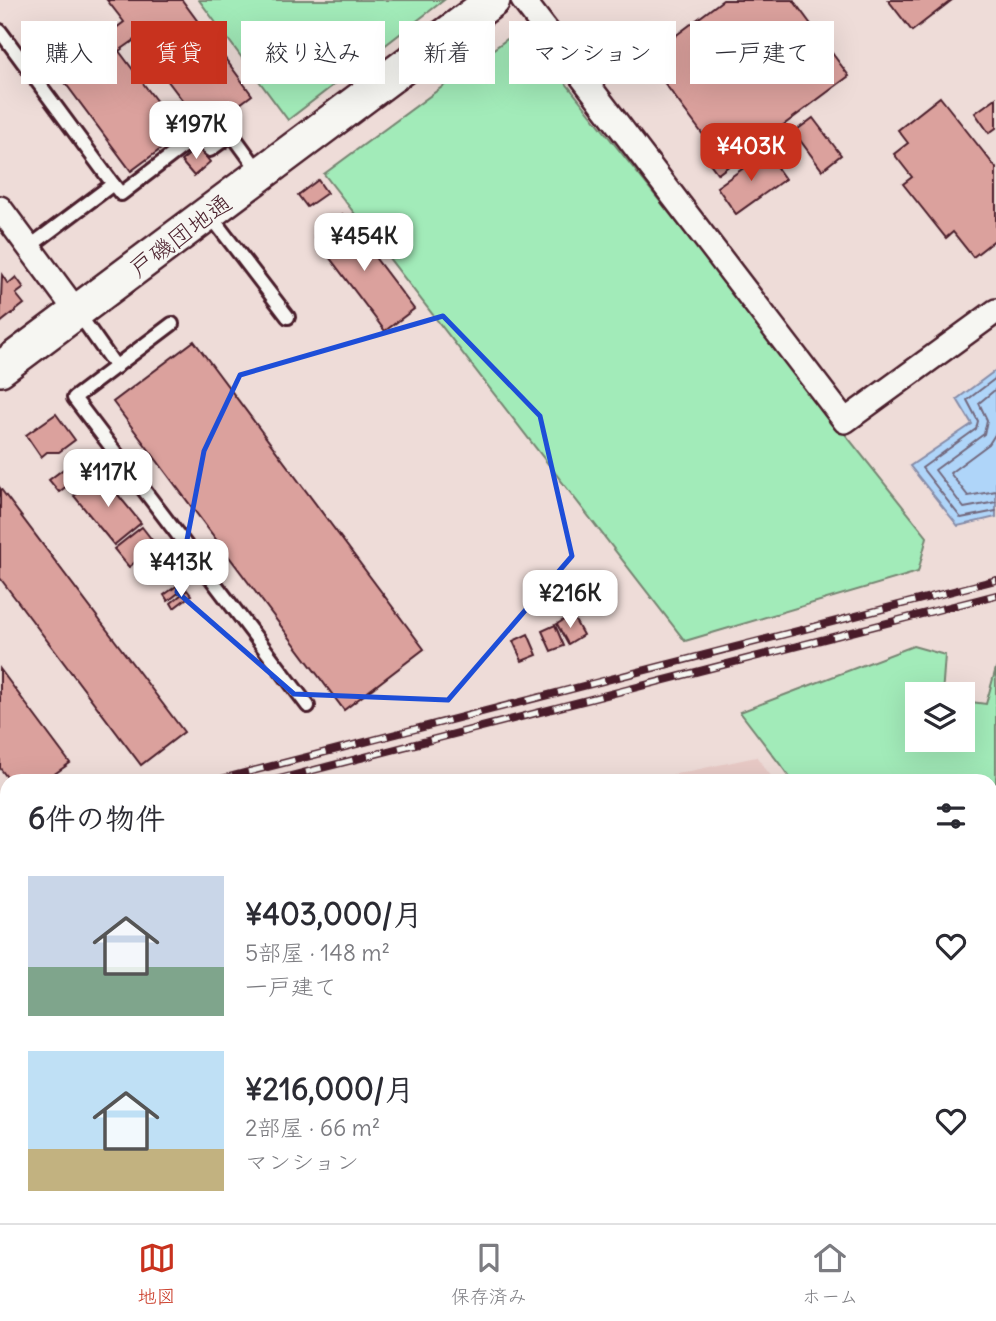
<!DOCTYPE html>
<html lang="ja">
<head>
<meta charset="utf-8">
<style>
  :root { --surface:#fff; --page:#f7f7f7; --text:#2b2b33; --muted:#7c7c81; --line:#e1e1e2; --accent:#c8321e }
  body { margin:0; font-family:Delius,"Klee One",sans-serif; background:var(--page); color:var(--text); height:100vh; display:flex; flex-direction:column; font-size:26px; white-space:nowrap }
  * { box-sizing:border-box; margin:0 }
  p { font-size:23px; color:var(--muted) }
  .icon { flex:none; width:38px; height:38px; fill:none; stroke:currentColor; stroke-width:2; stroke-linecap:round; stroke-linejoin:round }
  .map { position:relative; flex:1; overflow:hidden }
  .details { position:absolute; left:0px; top:774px; width:998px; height:450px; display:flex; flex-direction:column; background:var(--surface); border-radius:21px 21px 0 0; box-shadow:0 7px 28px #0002 }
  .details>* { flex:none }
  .guide { position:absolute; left:21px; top:21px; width:956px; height:63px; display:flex; gap:14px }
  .fabs { position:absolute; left:905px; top:682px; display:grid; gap:14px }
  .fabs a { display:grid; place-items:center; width:70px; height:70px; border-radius:0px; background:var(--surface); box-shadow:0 7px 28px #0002; font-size:35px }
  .price { position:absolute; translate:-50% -60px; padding:0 16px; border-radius:14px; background:#fff; color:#222; font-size:23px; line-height:46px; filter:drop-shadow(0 2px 4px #0008) }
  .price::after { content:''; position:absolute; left:50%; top:42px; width:21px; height:16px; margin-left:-10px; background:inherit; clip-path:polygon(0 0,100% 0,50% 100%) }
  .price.current { background:var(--accent); color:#fff }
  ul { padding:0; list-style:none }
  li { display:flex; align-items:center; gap:21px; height:175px; padding:0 28px }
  li span { display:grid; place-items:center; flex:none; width:196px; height:140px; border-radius:0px; color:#555 }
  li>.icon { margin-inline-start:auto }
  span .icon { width:84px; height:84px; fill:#fffc; stroke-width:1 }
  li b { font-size:30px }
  h2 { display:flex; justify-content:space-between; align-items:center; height:84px; padding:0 28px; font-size:30px }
  .tag { padding:0 24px; border-radius:0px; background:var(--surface); box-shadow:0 7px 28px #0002; font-size:24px; line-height:63px }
  .tag.current { background:var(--accent); color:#fff }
  .menu { display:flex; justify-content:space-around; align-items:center; height:98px; border-top:2px solid var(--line); background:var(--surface); font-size:19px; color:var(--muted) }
  .menu a { display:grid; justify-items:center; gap:4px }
  .menu .current { color:var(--accent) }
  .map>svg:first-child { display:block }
</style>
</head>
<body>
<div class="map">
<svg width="996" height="1223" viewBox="0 0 996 1223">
  <rect width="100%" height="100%" fill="#eedcd8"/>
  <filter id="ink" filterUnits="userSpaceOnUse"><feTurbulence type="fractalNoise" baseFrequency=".0143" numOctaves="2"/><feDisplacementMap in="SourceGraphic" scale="14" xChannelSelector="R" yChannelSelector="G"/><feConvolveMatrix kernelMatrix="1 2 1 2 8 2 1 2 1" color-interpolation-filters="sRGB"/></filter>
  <g filter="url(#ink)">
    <g fill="#e8cac6">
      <path d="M756 756 774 780H648L756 757Z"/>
      <path d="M676 1216H841L832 1223H681Z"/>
    </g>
    <g fill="#a2ebb9" stroke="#768572" stroke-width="2">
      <path d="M199 0H444L288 120Z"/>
      <path d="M522 28 927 537 918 572 685 641 324 174Z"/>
      <path d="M913 646 945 655 942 695H917V740H962L963 701 986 704 996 668V1053L990 1045V780H792L740 712Z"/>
    </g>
    <path fill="#afd5f9" stroke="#878ca7" stroke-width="2" d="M996 370V517L958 526 910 466 972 424 957 399Z"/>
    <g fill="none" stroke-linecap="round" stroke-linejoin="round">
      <g stroke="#72687d" stroke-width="2">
        <path d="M996 378 967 400 978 421 976 429 922 468 961 518 996 511"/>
        <path d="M996 389 979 403 987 420 984 434 935 470 964 508 996 502"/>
        <path d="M996 433 989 444 950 473 968 496 996 491"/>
      </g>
    </g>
    <g fill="#dba19d" stroke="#4a1f2b" stroke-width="2">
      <path d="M107 0H182L252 95 205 130 136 39 119 51 181 134 131 171 57 72 124 22Z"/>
      <path d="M723 0H793L849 76 718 174 706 158 715 151 646 58Z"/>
      <path d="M888 0H952L912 31Z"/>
      <path d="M940 97 996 168V239L973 257 953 232 946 238 903 184 912 177 894 154 908 143 898 130Z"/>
      <path d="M996 98V128L989 133 975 113Z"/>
      <path d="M813 118 841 155 822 170 794 132Z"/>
      <path d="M198 147 210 162 194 176 181 161Z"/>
      <path d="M766 152 785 179 736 214 717 187Z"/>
      <path d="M318 180 327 193 307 207 298 195Z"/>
      <path d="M343 215 414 309 385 331 314 237Z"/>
      <path d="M2 275 8 284 16 277 24 288 16 294 24 304 0 323Z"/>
      <path d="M194 341 424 649 344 710 113 402Z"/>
      <path d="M56 414 75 440 59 452H47L41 457 26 435Z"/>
      <path d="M73 462 82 474 59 492 49 480Z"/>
      <path d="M101 474 141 523 114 545 74 496Z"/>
      <path d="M0 488 184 732 141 765 0 578Z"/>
      <path d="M142 527 156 545 129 567 114 549Z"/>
      <path d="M182 582 186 587 168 601 164 595Z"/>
      <path d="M187 590 191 595 174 608 171 603Z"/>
      <path d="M572 615 583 635 568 644 557 624Z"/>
      <path d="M555 625 564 646 551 651 542 631Z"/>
      <path d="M528 634 537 655 522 661 513 641Z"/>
      <path d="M0 669 70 763 46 780H9L0 768Z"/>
      <path d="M187 1216H462L467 1223H179Z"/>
    </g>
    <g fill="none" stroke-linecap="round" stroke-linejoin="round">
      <defs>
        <g id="lane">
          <path d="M0 31 113 184 29 247"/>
          <path d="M113 184 121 194 198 135 210 150 232 134 261 174"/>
          <path d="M209 214 288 317"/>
          <path d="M78 313 116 367"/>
          <path d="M172 324 74 398 308 706"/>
          <path d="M491 1216 496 1223"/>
        </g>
        <g id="street">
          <path d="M523 0 845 421 996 311"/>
          <path d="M0 208 77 312"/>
        </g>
        <path id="secondary" d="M0 369 493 0"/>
      </defs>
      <use href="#lane" stroke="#4a1f2b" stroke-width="18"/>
      <use href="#street" stroke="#4a1f2b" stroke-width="28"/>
      <use href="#secondary" stroke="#4a1f2b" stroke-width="38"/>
      <g stroke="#4a1f2b" stroke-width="3.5" stroke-dasharray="5 5" stroke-linecap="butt">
        <path d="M0 943 7 942"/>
        <path d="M665 1216 670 1223"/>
      </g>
      <use href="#lane" stroke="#f6f6f2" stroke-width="12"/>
      <use href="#street" stroke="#f6f6f2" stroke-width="23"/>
      <use href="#secondary" stroke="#f6f6f2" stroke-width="33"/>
      <defs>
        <g id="rail">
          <path d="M217 780 996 580"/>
          <path d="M275 780 996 595"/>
          <path d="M0 835 7 833"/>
          <path d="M0 849 7 847"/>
        </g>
      </defs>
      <use href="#rail" stroke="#4a1f2b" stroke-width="8"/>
      <use href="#rail" stroke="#f6f6f2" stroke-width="5" stroke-dasharray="16" stroke-linecap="butt"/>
    </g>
  </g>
  <path fill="none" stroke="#1d4ed8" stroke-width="5" stroke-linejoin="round" d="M443 316 540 416 572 556 448 700 294 694 177 592 204 451 240 375Z"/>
  <g text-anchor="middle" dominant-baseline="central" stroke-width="5" stroke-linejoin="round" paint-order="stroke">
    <g font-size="24" fill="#4a1f2b" stroke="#f6f6f2">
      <text transform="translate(180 235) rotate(-37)">戸磯団地通</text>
    </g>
  </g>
</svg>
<div class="fabs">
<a><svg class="icon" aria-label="layers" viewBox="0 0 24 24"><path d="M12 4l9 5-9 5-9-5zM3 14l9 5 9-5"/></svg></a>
</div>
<b class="price" style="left:196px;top:161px">¥197K</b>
<b class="price current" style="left:751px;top:183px">¥403K</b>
<b class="price" style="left:364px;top:273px">¥454K</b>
<b class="price" style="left:108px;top:509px">¥117K</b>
<b class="price" style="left:181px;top:599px">¥413K</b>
<b class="price" style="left:570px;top:630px">¥216K</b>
<div class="guide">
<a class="tag">購入</a>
<a class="tag current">賃貸</a>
<a class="tag">絞り込み</a>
<a class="tag">新着</a>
<a class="tag">マンション</a>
<a class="tag">一戸建て</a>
</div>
<section class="details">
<h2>6件の物件<svg class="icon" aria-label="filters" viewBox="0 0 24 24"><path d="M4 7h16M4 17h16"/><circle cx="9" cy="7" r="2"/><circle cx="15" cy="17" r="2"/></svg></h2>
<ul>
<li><span style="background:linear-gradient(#c9d6e8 65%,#7fa58c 0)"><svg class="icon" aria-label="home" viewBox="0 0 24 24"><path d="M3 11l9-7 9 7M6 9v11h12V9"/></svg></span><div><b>¥403,000/月</b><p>5部屋 · 148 m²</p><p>一戸建て</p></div><svg class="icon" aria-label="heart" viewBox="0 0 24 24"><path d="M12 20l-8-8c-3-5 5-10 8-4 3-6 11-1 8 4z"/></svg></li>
<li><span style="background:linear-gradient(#bfe0f5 70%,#c2b280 0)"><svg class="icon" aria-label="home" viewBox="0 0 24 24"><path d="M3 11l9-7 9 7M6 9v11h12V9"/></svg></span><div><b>¥216,000/月</b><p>2部屋 · 66 m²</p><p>マンション</p></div><svg class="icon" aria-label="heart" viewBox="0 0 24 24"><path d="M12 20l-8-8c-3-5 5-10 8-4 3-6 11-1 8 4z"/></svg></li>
</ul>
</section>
</div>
<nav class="menu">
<a class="current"><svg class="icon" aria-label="map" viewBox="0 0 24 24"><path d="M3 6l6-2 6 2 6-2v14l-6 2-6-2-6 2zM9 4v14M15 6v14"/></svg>地図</a>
<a><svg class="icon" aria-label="saved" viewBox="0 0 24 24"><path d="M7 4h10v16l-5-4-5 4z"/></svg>保存済み</a>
<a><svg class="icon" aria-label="home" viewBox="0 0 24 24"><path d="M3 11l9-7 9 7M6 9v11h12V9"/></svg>ホーム</a>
</nav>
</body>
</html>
